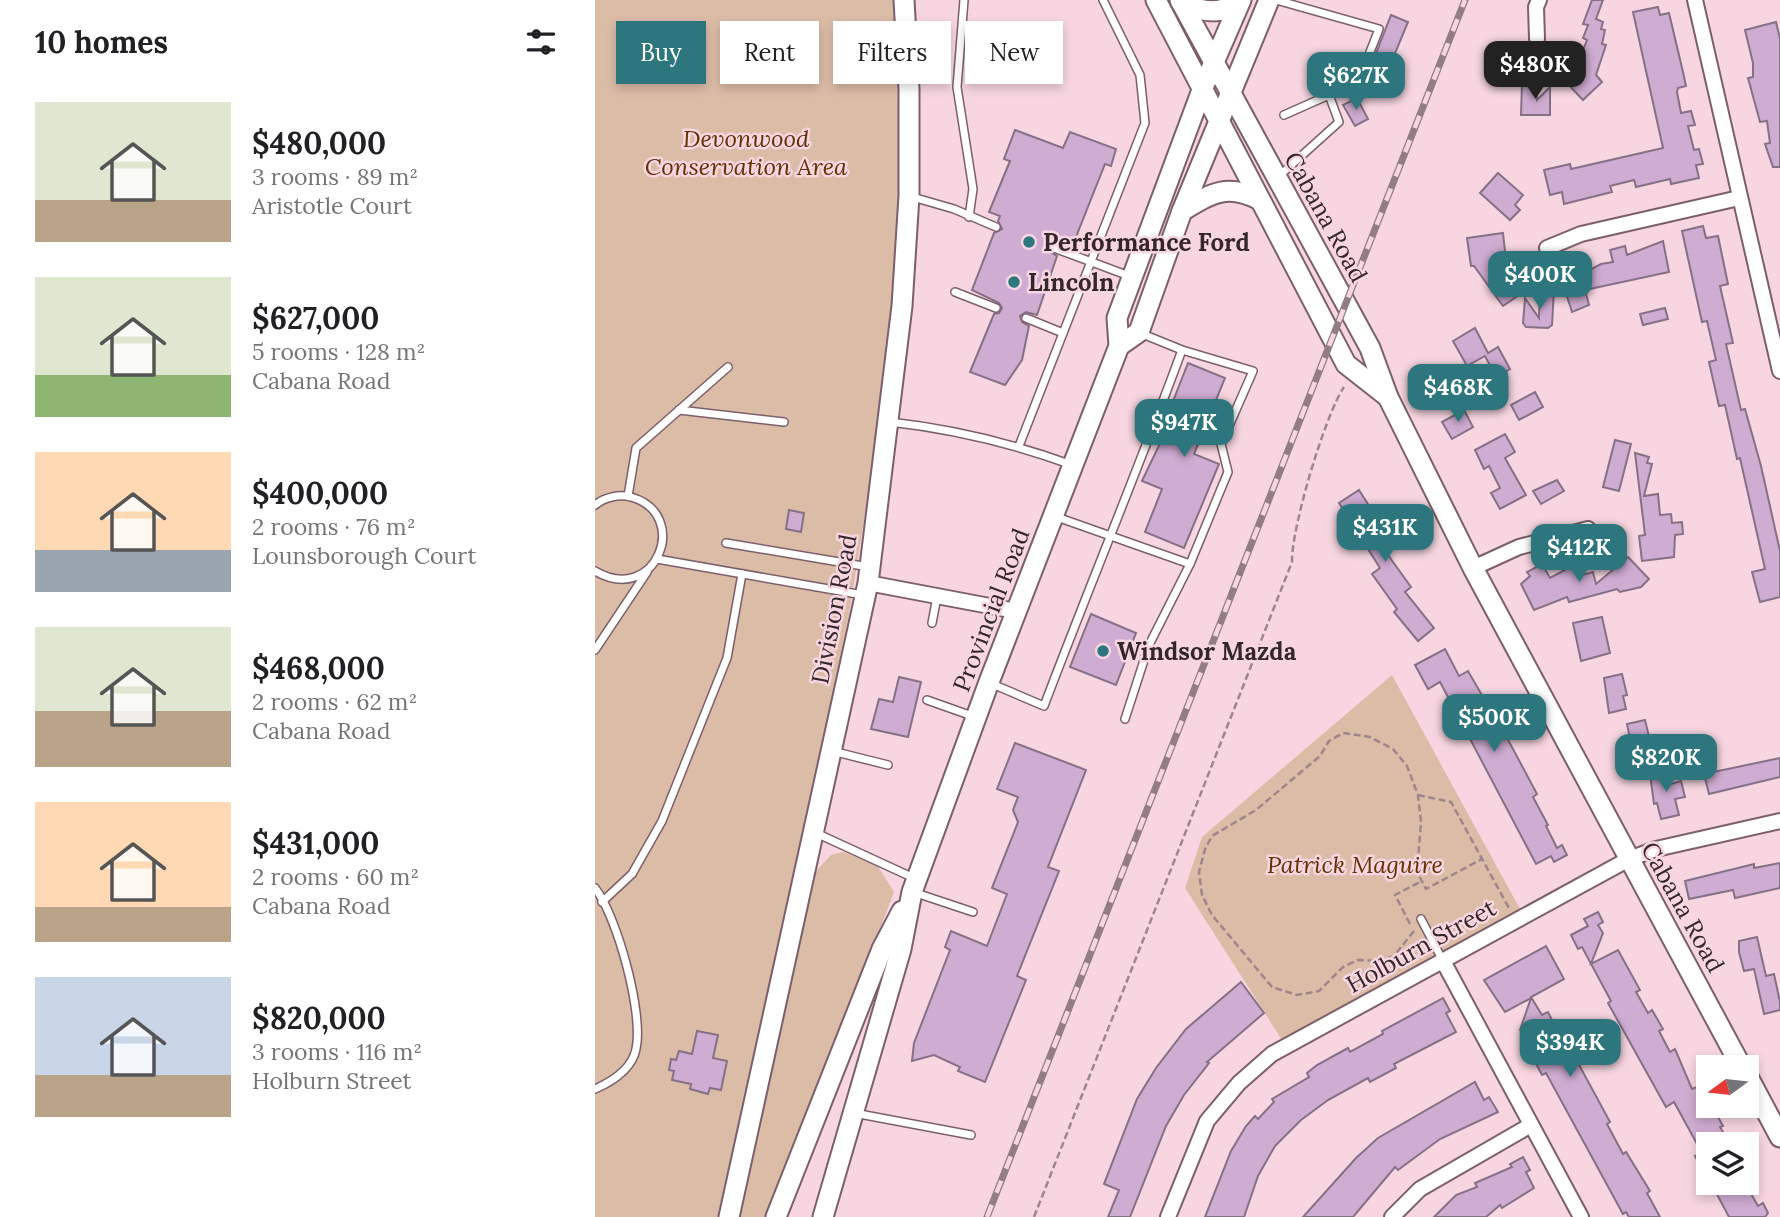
<!DOCTYPE html>
<html lang="en">
<head>
<meta charset="utf-8">
<style>
  :root { --surface:#fff; --page:#f2f2f2; --text:#202124; --muted:#757577; --accent:#2d767d }
  body { margin:0; font-family:Lora,serif; background:var(--page); color:var(--text); height:100vh; display:flex; flex-direction:column; font-size:26px; white-space:nowrap }
  * { box-sizing:border-box; margin:0 }
  p { font-size:23px; color:var(--muted) }
  .icon { flex:none; width:38px; height:38px; fill:none; stroke:currentColor; stroke-width:2; stroke-linecap:round; stroke-linejoin:round }
  .map { position:relative; flex:1; overflow:hidden }
  .drawer { display:flex; flex-direction:column; background:var(--surface); width:595px }
  .drawer>* { flex:none }
  .guide { position:absolute; left:21px; top:21px; width:665px; height:63px; display:flex; gap:14px }
  .needle { width:46px; rotate:255deg }
  .buttons { position:absolute; left:1101px; top:1055px; display:grid; gap:14px }
  .buttons a { display:grid; place-items:center; width:63px; height:63px; border-radius:0px; background:var(--surface); box-shadow:0 4px 10px #0003; font-size:35px }
  .price { position:absolute; translate:-50% -60px; padding:0 16px; border-radius:14px; background:var(--accent); color:#fff; font-size:23px; line-height:46px; filter:drop-shadow(0 2px 4px #0008) }
  .price::after { content:''; position:absolute; left:50%; top:42px; width:21px; height:16px; margin-left:-10px; background:inherit; clip-path:polygon(0 0,100% 0,50% 100%) }
  .price.active { background:#222; color:#fff }
  ul { padding:0; list-style:none }
  li { display:flex; align-items:center; gap:21px; height:175px; padding:0 35px }
  li span { display:grid; place-items:center; flex:none; width:196px; height:140px; border-radius:0px; color:#555 }
  li>.icon { margin-inline-start:auto }
  span .icon { width:84px; height:84px; fill:#fffc; stroke-width:1 }
  li b { font-size:30px }
  h2 { display:flex; justify-content:space-between; align-items:center; height:84px; padding:0 35px; font-size:30px }
  .tag { padding:0 24px; border-radius:0px; background:var(--surface); box-shadow:0 4px 10px #0003; font-size:24px; line-height:63px }
  .tag.active { background:var(--accent); color:#fff }
  main { display:flex; flex:1; min-height:0 }
  .map>svg:first-child { display:block }
</style>
</head>
<body>
<main>
<section class="drawer">
<h2>10 homes<svg class="icon" aria-label="filters" viewBox="0 0 24 24"><path d="M4 7h16M4 17h16"/><circle cx="9" cy="7" r="2"/><circle cx="15" cy="17" r="2"/></svg></h2>
<ul>
<li><span style="background:linear-gradient(#dfe7d0 70%,#b9a48a 0)"><svg class="icon" aria-label="home" viewBox="0 0 24 24"><path d="M3 11l9-7 9 7M6 9v11h12V9"/></svg></span><div><b>$480,000</b><p>3 rooms · 89 m²</p><p>Aristotle Court</p></div></li>
<li><span style="background:linear-gradient(#dfe7d0 70%,#8fb573 0)"><svg class="icon" aria-label="home" viewBox="0 0 24 24"><path d="M3 11l9-7 9 7M6 9v11h12V9"/></svg></span><div><b>$627,000</b><p>5 rooms · 128 m²</p><p>Cabana Road</p></div></li>
<li><span style="background:linear-gradient(#ffd9b3 70%,#9aa5b1 0)"><svg class="icon" aria-label="home" viewBox="0 0 24 24"><path d="M3 11l9-7 9 7M6 9v11h12V9"/></svg></span><div><b>$400,000</b><p>2 rooms · 76 m²</p><p>Lounsborough Court</p></div></li>
<li><span style="background:linear-gradient(#dfe7d0 60%,#b9a48a 0)"><svg class="icon" aria-label="home" viewBox="0 0 24 24"><path d="M3 11l9-7 9 7M6 9v11h12V9"/></svg></span><div><b>$468,000</b><p>2 rooms · 62 m²</p><p>Cabana Road</p></div></li>
<li><span style="background:linear-gradient(#ffd9b3 75%,#b9a48a 0)"><svg class="icon" aria-label="home" viewBox="0 0 24 24"><path d="M3 11l9-7 9 7M6 9v11h12V9"/></svg></span><div><b>$431,000</b><p>2 rooms · 60 m²</p><p>Cabana Road</p></div></li>
<li><span style="background:linear-gradient(#c9d6e8 70%,#b9a48a 0)"><svg class="icon" aria-label="home" viewBox="0 0 24 24"><path d="M3 11l9-7 9 7M6 9v11h12V9"/></svg></span><div><b>$820,000</b><p>3 rooms · 116 m²</p><p>Holburn Street</p></div></li>
</ul>
</section>
<div class="map">
<svg width="1185" height="1217" viewBox="0 0 1185 1217">
  <rect width="100%" height="100%" fill="#f7d6e1"/>
  <g fill="#dbbca7">
    <path d="M0 0H302L307 84 306 219 294 350 276 477 254 614 129 1217H0Z"/>
    <path d="M797 675 925 909 687 1040 590 888 607 837Z"/>
    <path d="M248 852 282 865 299 892 175 1217H139L219 873 236 855Z"/>
  </g>
  <g fill="#cfacd1" stroke="#857186" stroke-width="2">
    <path d="M997 0H1008L1001 19 1008 22 1006 29 1010 30 1007 44 1011 45 1001 75 1007 82 988 100 968 79V75L984 60 992 40 988 38 993 25 988 24Z"/>
    <path d="M1063 7 1065 15 1074 13 1088 72 1091 86 1083 88 1082 92 1086 113 1096 111 1100 125 1093 126 1099 150 1104 149 1108 164 1101 165 1104 178 1076 184 1075 179 1041 187 1039 180 1015 186 1017 192 969 204 967 192 955 195 949 170 975 164 976 169 1068 148 1038 12Z"/>
    <path d="M796 15 813 22 791 75 775 69Z"/>
    <path d="M1181 22 1185 39V167H1178L1170 144 1175 143 1172 121 1165 122 1153 78 1158 77V63L1150 30Z"/>
    <path d="M942 82V100L955 87V115H926L927 83Z"/>
    <path d="M762 98 773 119 760 126 748 105Z"/>
    <path d="M420 130 468 148 475 132 521 149 516 166 510 164 477 247 467 241 466 244 459 242 454 245V251L462 256 442 315 431 312 425 316 427 322 434 326 427 360 410 385 375 372 399 314 404 313 407 308 404 303 377 290 399 233 407 229 403 221 405 216 394 212 415 161 409 159Z"/>
    <path d="M903 173 928 195 920 205 925 210 915 220 885 193Z"/>
    <path d="M1108 226 1111 238 1123 236 1133 284 1125 286 1138 343 1131 344 1146 410 1150 409 1166 466 1185 551V597L1165 602 1157 572 1170 569 1145 458 1142 459 1130 405 1124 406 1114 362 1121 360 1112 321 1107 322 1087 231Z"/>
    <path d="M908 233 911 260 922 275 917 279 927 293 908 306 879 266H876L872 238Z"/>
    <path d="M1068 241 1074 272 990 290 994 305 977 312 968 284 1006 264 1018 262 1015 250 1030 246 1032 255Z"/>
    <path d="M945 289 959 290 957 325 953 328 931 327 928 323 930 298 944 318Z"/>
    <path d="M1070 308 1073 319 1048 325 1045 314Z"/>
    <path d="M880 328 893 353 903 347 915 369 901 377 890 356 872 366 858 341Z"/>
    <path d="M593 363 630 378 599 454 624 464 589 548 550 532 567 489 547 481 580 412 575 409Z"/>
    <path d="M940 392 948 407 924 420 916 405Z"/>
    <path d="M869 410 878 427 857 439 847 422Z"/>
    <path d="M910 434 920 452 910 458 931 495 905 509 896 493 905 488 894 466 889 469 880 450Z"/>
    <path d="M1020 440 1036 444 1024 491 1008 487Z"/>
    <path d="M1040 453 1054 457 1052 463 1057 464 1049 496 1063 494 1065 515 1076 514 1077 523 1087 522 1088 534 1080 535 1079 557 1047 561 1044 536 1050 535Z"/>
    <path d="M962 480 969 491 946 504 938 491Z"/>
    <path d="M764 490 797 542 788 548 816 587 810 592 839 628 823 641 799 612 802 609 777 574 785 568 744 503Z"/>
    <path d="M194 510 209 513 206 532 191 529Z"/>
    <path d="M1033 557 1054 579 1046 587 1025 592 1022 589 974 602 972 597 939 610 926 584 935 576 932 572 947 564 955 578 977 566 980 572 986 571 987 575 998 572 1001 584Z"/>
    <path d="M496 614 541 633 521 685 475 667Z"/>
    <path d="M1007 617 1015 653 986 661 978 623Z"/>
    <path d="M850 649 864 676 873 671 899 716 896 718 902 729 907 738 911 736 942 794 938 797 953 825 951 826 962 848 967 845 972 855 959 862 956 856 941 864 845 682 833 689 820 665Z"/>
    <path d="M1027 674 1032 695 1028 696 1031 709 1014 713 1009 678Z"/>
    <path d="M304 677 326 682 313 737 276 729 284 699 298 702Z"/>
    <path d="M1050 720 1057 749 1038 753 1032 724Z"/>
    <path d="M420 743 491 770 453 867 464 871 422 976 431 980 390 1082 363 1071 365 1067 339 1055 317 1061 319 1043 355 950 350 947 356 931 392 946 412 894 397 888 423 822 418 810 423 797 402 789Z"/>
    <path d="M1185 758V777L1114 794 1109 774Z"/>
    <path d="M1073 770 1076 784 1086 781 1090 797 1080 799 1084 815 1066 819 1062 803 1059 804 1055 774Z"/>
    <path d="M1185 863V888L1140 898 1138 890 1094 899 1090 881 1159 864V868Z"/>
    <path d="M1003 912 1008 922 1003 925 1008 933 996 964 1023 950 1045 990 1041 992 1053 1013 1057 1010 1068 1029 1064 1031 1075 1052 1080 1049 1097 1089 1102 1087 1109 1101 1113 1099V1106H1117L1128 1126 1125 1127 1135 1144H1113V1181L1100 1156 1107 1153 1079 1102 1071 1107 1013 1003 1016 1001 987 947 983 949 976 935 993 926 989 919Z"/>
    <path d="M1162 937 1171 976 1179 974 1185 1002V1010L1169 1014 1159 969 1149 971 1144 952V941Z"/>
    <path d="M951 946 969 979 936 997 947 1015 953 1012 978 1063 982 1061 1015 1122 1012 1124 1028 1154 1031 1152 1055 1191 1052 1193 1065 1217H1034L1031 1212 1028 1214 951 1073 947 1075 929 1041 933 1039 925 1030 936 998 910 1012 889 980Z"/>
    <path d="M646 982 669 1013 612 1062 614 1063 589 1095 571 1126 535 1217H513L524 1190 509 1184 542 1099 561 1068 591 1029Z"/>
    <path d="M848 998 855 1011 851 1013 861 1032 799 1064 801 1068 775 1082 773 1078 733 1100 706 1120 680 1146 663 1176 649 1217H610L636 1151 651 1126 660 1116 663 1119 679 1102 677 1099 714 1077 712 1073 722 1065 753 1048 755 1052 788 1034 787 1031Z"/>
    <path d="M102 1031 123 1035 118 1058 132 1061 126 1090 115 1088 113 1094 95 1089 96 1084 77 1080 79 1071 74 1070 76 1059 81 1060 84 1051 97 1054Z"/>
    <path d="M880 1082 889 1100 894 1097 903 1112 845 1139 803 1170 800 1167 758 1217H708L761 1158 783 1138Z"/>
    <path d="M928 1157 935 1170 931 1172 939 1188 907 1208 905 1205 891 1217H839L861 1195 882 1187 880 1183 917 1167 915 1164Z"/>
    <path d="M1116 1183H1150L1163 1206 1168 1203 1173 1213 1170 1217H1134Z"/>
  </g>
  <g fill="none" stroke-linecap="round" stroke-linejoin="round">
    <defs>
      <g id="service">
        <path d="M369 0 362 87 378 189 374 217"/>
        <path d="M681 0 784 29 764 80 734 95 744 122 684 176"/>
        <path d="M689 115 734 95"/>
        <path d="M314 196 359 209 401 227"/>
        <path d="M459 248 537 277"/>
        <path d="M360 292 401 308"/>
        <path d="M431 318 468 333"/>
        <path d="M84 410 189 422"/>
        <path d="M295 422C358 429 417 443 477 465"/>
        <path d="M424 446 550 123 545 75 508 0"/>
        <path d="M33 496 41 448 133 367"/>
        <path d="M0 505C10 497 24 494 36 497 97 514 61 607 0 571"/>
        <path d="M459 516 595 564"/>
        <path d="M131 543 274 567"/>
        <path d="M62 559 268 595"/>
        <path d="M337 623 342 597"/>
        <path d="M0 650 52 572"/>
        <path d="M395 683 449 706C494 587 543 470 587 350"/>
        <path d="M332 700 380 717"/>
        <path d="M530 719 554 645 595 564 633 472 626 444 658 371 587 350 545 333"/>
        <path d="M237 751 293 765"/>
        <path d="M221 833 321 879"/>
        <path d="M0 888C22 916 49 1014 41 1049 37 1069 16 1082 0 1089"/>
        <path d="M318 892 378 912"/>
        <path d="M7 902 37 874 67 821 132 658 147 574"/>
        <path d="M826 919 848 961"/>
        <path d="M259 1113 376 1135"/>
      </g>
      <g id="minor">
        <path d="M1100 0 1185 371"/>
        <path d="M942 39 941 7 944 0"/>
        <path d="M952 248 986 234 1144 198"/>
        <path d="M878 568 924 547 993 529"/>
        <path d="M273 583 421 611"/>
        <path d="M848 961 986 1217"/>
        <path d="M573 1217 612 1121 644 1083 677 1054 1034 859 1061 849 1185 821"/>
        <path d="M797 1217 825 1189 936 1125"/>
      </g>
      <g id="secondary">
        <path d="M561 0 751 364 793 397"/>
        <path d="M585 0 775 348 793 397 878 568 1147 1068"/>
        <path d="M586 2C604 11 627 17 643 0"/>
        <path d="M587 211C617 193 632 183 665 200"/>
        <path d="M524 346 544 332 587 211 674 0"/>
        <path d="M1152 1075 1185 1137"/>
        <path d="M134 1217 273 583 307 306 314 196V89L309 0"/>
        <path d="M181 1217 287 949 307 911"/>
        <path d="M228 1217 306 949 317 892 394 682 524 346 522 318 607 90 646 0"/>
      </g>
    </defs>
    <use href="#service" stroke="#7c5f6a" stroke-width="10"/>
    <use href="#minor" stroke="#7c5f6a" stroke-width="18"/>
    <use href="#secondary" stroke="#7c5f6a" stroke-width="23"/>
    <g stroke="#9e868e" stroke-width="2.5" stroke-dasharray="7 3.5" stroke-linecap="butt">
      <path d="M823 795 856 802 915 910"/>
      <path d="M824 874 843 864"/>
      <path d="M815 924 800 895 827 881"/>
      <path d="M819 931 799 956 785 961 763 960 748 967 724 991 702 995 677 987 617 915 607 895 604 872 610 849 617 836 661 810 725 756 734 741 748 733 775 737 798 749 812 766 823 795 826 822 822 872 831 889 887 859"/>
      <path d="M439 1217 697 562C696 529 730 415 749 387"/>
    </g>
    <use href="#service" stroke="#fff" stroke-width="7"/>
    <use href="#minor" stroke="#fff" stroke-width="14"/>
    <use href="#secondary" stroke="#fff" stroke-width="19"/>
    <defs>
      <path id="rail" d="M392 1217 870 0"/>
    </defs>
    <use href="#rail" stroke="#937d84" stroke-width="7"/>
    <use href="#rail" stroke="#f7d6e1" stroke-width="4.5" stroke-dasharray="13" stroke-linecap="butt"/>
  </g>
  <g fill="#2d767d" stroke="#f7d6e1" stroke-width="2.5">
    <circle cx="434" cy="242" r="7"/>
    <circle cx="419" cy="282" r="7"/>
    <circle cx="508" cy="651" r="7"/>
  </g>
  <g text-anchor="middle" dominant-baseline="central" stroke-width="5" stroke-linejoin="round" paint-order="stroke">
    <g font-size="24" font-style="italic" fill="#653000" stroke="#f7d6e1">
      <text x="151" y="138">Devonwood<tspan x="151" dy="28">Conservation Area</tspan></text>
      <text x="760" y="864">Patrick Maguire</text>
    </g>
    <g font-size="24" fill="#33272b" stroke="#f7d6e1">
      <text transform="translate(731 217) rotate(61)">Cabana Road</text>
      <text transform="translate(239 609) rotate(-79)">Division Road</text>
      <text transform="translate(396 610) rotate(-69)">Provincial Road</text>
      <text transform="translate(1088 907) rotate(61)">Cabana Road</text>
      <text transform="translate(826 946) rotate(-29)">Holburn Street</text>
    </g>
    <g font-size="24" font-weight="bold" fill="#33272b" stroke="#f7d6e1" text-anchor="start">
      <text x="448" y="242">Performance Ford</text>
      <text x="433" y="282">Lincoln</text>
      <text x="522" y="651">Windsor Mazda</text>
    </g>
  </g>
</svg>
<div class="buttons">
<a><svg class="needle" viewBox="-14 -14 28 28"><path d="M0-13l5 13h-10z" fill="#e53935"/><path d="M0 13l5-13h-10z" fill="#757577"/></svg></a>
<a><svg class="icon" aria-label="layers" viewBox="0 0 24 24"><path d="M12 4l9 5-9 5-9-5zM3 14l9 5 9-5"/></svg></a>
</div>
<b class="price active" style="left:940px;top:101px">$480K</b>
<b class="price" style="left:761px;top:112px">$627K</b>
<b class="price" style="left:945px;top:311px">$400K</b>
<b class="price" style="left:863px;top:424px">$468K</b>
<b class="price" style="left:589px;top:459px">$947K</b>
<b class="price" style="left:790px;top:564px">$431K</b>
<b class="price" style="left:984px;top:584px">$412K</b>
<b class="price" style="left:899px;top:754px">$500K</b>
<b class="price" style="left:1071px;top:794px">$820K</b>
<b class="price" style="left:975px;top:1079px">$394K</b>
<div class="guide">
<a class="tag active">Buy</a>
<a class="tag">Rent</a>
<a class="tag">Filters</a>
<a class="tag">New</a>
</div>
</div>
</main>
</body>
</html>
